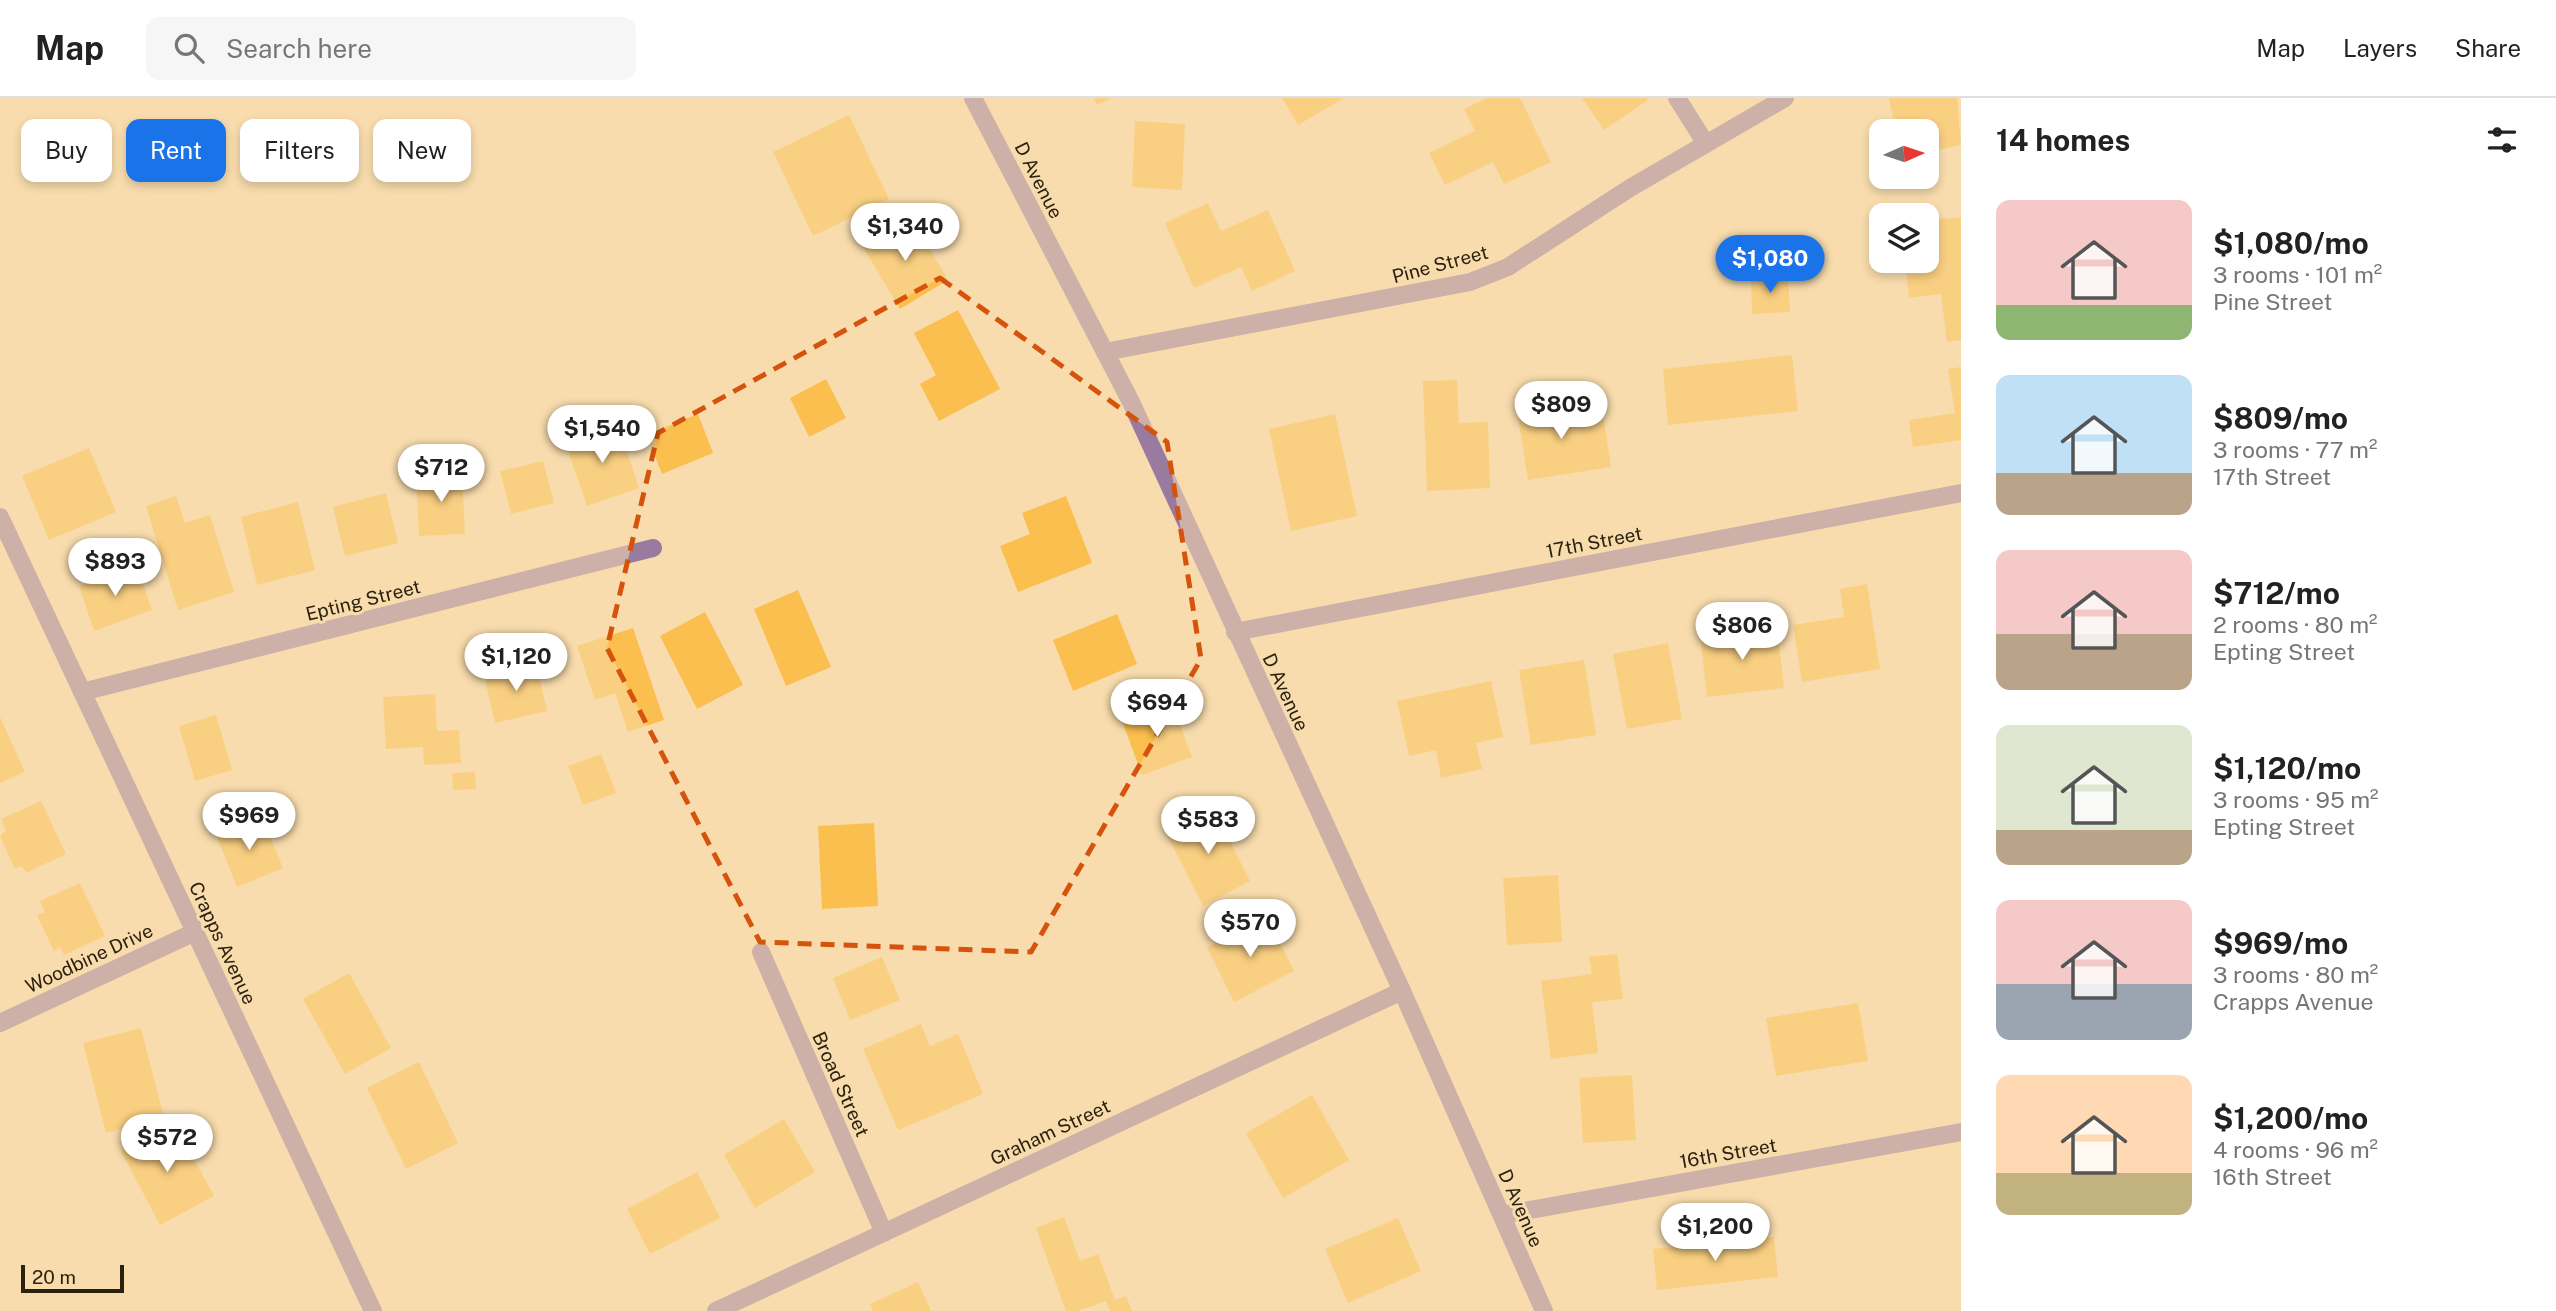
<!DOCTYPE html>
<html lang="en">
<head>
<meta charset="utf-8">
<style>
  :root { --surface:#fff; --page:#f6f6f6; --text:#222; --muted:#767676; --line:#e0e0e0; --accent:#1a73e8 }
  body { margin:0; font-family:"Public Sans",sans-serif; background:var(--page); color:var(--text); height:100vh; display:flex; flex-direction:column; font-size:26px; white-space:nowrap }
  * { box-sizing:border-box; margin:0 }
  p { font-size:23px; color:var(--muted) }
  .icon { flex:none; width:38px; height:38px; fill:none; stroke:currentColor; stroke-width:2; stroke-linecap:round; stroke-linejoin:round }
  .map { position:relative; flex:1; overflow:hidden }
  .details { display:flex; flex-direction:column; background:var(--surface); width:595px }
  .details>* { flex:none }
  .banner { position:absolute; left:21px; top:21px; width:665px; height:63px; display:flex; gap:14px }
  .needle { width:46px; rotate:87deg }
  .controls { position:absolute; left:1869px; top:21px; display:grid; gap:14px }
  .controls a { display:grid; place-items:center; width:70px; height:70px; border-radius:14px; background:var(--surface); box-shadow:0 4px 10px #0003; font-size:35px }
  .scale { position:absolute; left:21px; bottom:18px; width:103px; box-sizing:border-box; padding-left:7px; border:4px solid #2b210f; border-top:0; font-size:19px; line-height:24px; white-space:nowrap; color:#2b210f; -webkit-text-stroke:5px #f8dcad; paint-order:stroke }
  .price { position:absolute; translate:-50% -60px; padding:0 16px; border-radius:24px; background:#fff; color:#222; font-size:23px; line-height:46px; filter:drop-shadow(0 2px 4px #0008) }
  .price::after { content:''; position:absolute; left:50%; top:42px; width:21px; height:16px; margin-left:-10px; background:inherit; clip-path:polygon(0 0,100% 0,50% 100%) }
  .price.on { background:var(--accent); color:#fff }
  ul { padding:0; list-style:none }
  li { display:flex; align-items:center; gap:21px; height:175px; padding:0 35px }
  li span { display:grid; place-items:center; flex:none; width:196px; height:140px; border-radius:14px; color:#555 }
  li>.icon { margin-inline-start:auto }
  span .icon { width:84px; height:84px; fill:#fffc; stroke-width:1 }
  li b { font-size:30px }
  h2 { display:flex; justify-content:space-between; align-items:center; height:84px; padding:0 35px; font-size:30px }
  .tag { padding:0 24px; border-radius:14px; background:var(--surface); box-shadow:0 4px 10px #0003; font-size:24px; line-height:63px }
  .tag.on { background:var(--accent); color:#fff }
  header { display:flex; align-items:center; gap:42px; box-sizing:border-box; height:98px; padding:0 35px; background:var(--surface); border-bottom:2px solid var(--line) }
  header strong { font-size:33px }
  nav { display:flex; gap:38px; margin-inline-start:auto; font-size:24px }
  .search { width:490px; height:63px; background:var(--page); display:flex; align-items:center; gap:18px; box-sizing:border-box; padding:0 24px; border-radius:14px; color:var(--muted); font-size:26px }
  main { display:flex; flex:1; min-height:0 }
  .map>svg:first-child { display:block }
</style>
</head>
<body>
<header>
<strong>Map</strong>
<div class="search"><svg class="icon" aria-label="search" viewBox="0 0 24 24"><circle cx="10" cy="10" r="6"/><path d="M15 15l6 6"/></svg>Search here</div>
<nav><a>Map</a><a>Layers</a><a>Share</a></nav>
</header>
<main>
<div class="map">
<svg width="1961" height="1213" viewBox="0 0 1961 1213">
  <rect width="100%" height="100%" fill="#f8dcad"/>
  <g fill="#fbbf4f">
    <path d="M1094 0H1111L1097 7Z"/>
    <path d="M1282 0H1344L1298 27Z"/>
    <path d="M1487 0H1520L1551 64 1504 86 1493 64 1445 87 1429 55 1475 33 1464 11Z"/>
    <path d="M1582 0H1647L1648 2 1604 32Z"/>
    <path d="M1889 0H1957L1961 47 1927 54V33H1896Z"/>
    <path d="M849 17 889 101 813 138 773 54Z"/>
    <path d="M1135 23 1185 26 1182 92 1132 89Z"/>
    <path d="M1208 105 1221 133 1268 112 1295 173 1252 193 1241 169 1194 190 1165 125Z"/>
    <path d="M1961 119V242L1947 244 1941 196 1909 200 1905 163H1927V123Z"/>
    <path d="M911 120 948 182 900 211 863 149Z"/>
    <path d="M1788 178 1790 214 1752 216 1751 179Z"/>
    <path d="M958 212 1000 291 939 323 920 286 936 277 914 235Z"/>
    <path d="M1792 257 1798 313 1668 327 1663 271Z"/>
    <path d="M1961 269V342L1913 349 1909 322 1955 315 1948 271Z"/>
    <path d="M826 281 846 320 809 339 790 300Z"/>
    <path d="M1457 282 1459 325 1488 324 1490 390 1427 393 1423 283Z"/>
    <path d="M1577 302 1580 325 1604 322 1611 369 1528 382 1517 312Z"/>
    <path d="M698 316 713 355 662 376 646 336Z"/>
    <path d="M1335 316 1357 418 1291 433 1269 331Z"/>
    <path d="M618 326 639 390 587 408 565 344Z"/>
    <path d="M89 350 116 414 49 442 22 378Z"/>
    <path d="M543 363 554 405 511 416 500 373Z"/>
    <path d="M462 373 465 436 419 438 416 376Z"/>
    <path d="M386 395 398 445 345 458 333 409Z"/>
    <path d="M176 398 185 425 210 417 234 494 178 512 146 408Z"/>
    <path d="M1066 398 1092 465 1018 494 1000 448 1030 436 1022 415Z"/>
    <path d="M298 404 315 472 257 487 241 419Z"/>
    <path d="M137 468 152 512 94 533 79 488Z"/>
    <path d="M1867 486 1880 571 1802 584 1793 527 1844 519 1840 491Z"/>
    <path d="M798 492 831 569 786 588 754 511Z"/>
    <path d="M705 514 743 587 697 611 660 538Z"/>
    <path d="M1117 516 1137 566 1073 593 1053 542Z"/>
    <path d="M1777 528 1784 590 1707 599 1700 537Z"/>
    <path d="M633 530 664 622 628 634 615 595 595 602 577 548Z"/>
    <path d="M1668 545 1682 621 1627 631 1613 556Z"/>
    <path d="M1584 562 1596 637 1531 647 1519 572Z"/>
    <path d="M536 564 547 613 495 625 484 577Z"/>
    <path d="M1491 583 1503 639 1476 645 1482 671 1441 680 1436 652 1409 658 1397 603Z"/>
    <path d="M435 596 437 633 459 632 461 665 424 667 423 649 386 651 383 599Z"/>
    <path d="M1171 604 1192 659 1142 677 1122 623Z"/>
    <path d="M216 617 232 672 195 683 179 628Z"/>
    <path d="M0 619 25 674 0 685Z"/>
    <path d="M601 656 616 695 583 707 568 668Z"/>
    <path d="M475 674 476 691 453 692 452 675Z"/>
    <path d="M41 703 66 756 26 775 22 768 15 771 0 738 6 732 1 721Z"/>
    <path d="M1213 709 1250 783 1203 808 1165 733Z"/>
    <path d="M262 719 283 770 237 789 216 737Z"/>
    <path d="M874 725 878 808 822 811 818 728Z"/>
    <path d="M1558 777 1562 844 1507 847 1503 780Z"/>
    <path d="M80 785 105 838 64 857 60 849 54 853 37 817 45 814 40 803Z"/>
    <path d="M1267 819 1294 873 1234 904 1207 849Z"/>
    <path d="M1617 856 1623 901 1592 904 1598 955 1551 961 1541 883 1592 876 1589 859Z"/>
    <path d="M882 859 900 902 850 922 833 880Z"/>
    <path d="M349 875 391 950 345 976 303 901Z"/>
    <path d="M1858 905 1868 963 1776 978 1766 920Z"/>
    <path d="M921 926 930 948 958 936 983 996 898 1032 863 951Z"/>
    <path d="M141 930 164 1020 106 1035 83 945Z"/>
    <path d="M419 964 458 1045 406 1071 367 990Z"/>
    <path d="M1632 977 1636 1042 1583 1045 1579 980Z"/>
    <path d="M1312 997 1349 1062 1283 1100 1246 1035Z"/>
    <path d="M784 1021 815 1074 755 1110 724 1057Z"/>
    <path d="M175 1025 214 1098 160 1127 121 1053Z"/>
    <path d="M697 1074 720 1120 650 1156 627 1111Z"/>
    <path d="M1064 1119 1080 1163 1098 1156 1115 1202 1126 1198 1132 1213H1110L1106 1203 1078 1213H1066L1036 1130Z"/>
    <path d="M1398 1120 1421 1173 1348 1205 1325 1151Z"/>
    <path d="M1774 1139 1778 1179 1657 1192 1653 1151Z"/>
    <path d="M918 1184 931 1213H873L870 1206Z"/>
  </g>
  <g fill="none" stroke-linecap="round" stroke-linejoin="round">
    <g stroke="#997ba0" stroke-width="18">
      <path d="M973 0 1131 304 1402 893 1544 1213"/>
      <path d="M1677 0 1706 46"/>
      <path d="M1105 254 1470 184 1508 169 1630 90 1785 0"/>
      <path d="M0 419 373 1213"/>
      <path d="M1235 534 1961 395"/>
      <path d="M82 594 653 450"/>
      <path d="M761 854 884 1135"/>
      <path d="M0 925 195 834"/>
      <path d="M1502 1117 1961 1034"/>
      <path d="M716 1213 1402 893"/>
    </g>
  </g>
  <path d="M0 0H1961V1213H0ZM940 180 1167 344 1201 561 1031 854 760 844 607 550 658 335Z" fill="#f8dcad" fill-opacity=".55" fill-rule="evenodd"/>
  <path fill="none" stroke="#d5530c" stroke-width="5" stroke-dasharray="14 9" stroke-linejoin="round" d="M940 180 1167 344 1201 561 1031 854 760 844 607 550 658 335Z"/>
  <g text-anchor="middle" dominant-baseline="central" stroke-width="6" stroke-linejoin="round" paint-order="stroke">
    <g font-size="19" fill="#2b210f" stroke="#f8dcad">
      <text transform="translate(1039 82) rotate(63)">D Avenue</text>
      <text transform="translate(1440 166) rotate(-15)">Pine Street</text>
      <text transform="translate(1594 444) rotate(-11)">17th Street</text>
      <text transform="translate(363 502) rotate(-14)">Epting Street</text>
      <text transform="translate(1286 594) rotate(65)">D Avenue</text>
      <text transform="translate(223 845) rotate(65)">Crapps Avenue</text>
      <text transform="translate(89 860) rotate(-25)">Woodbine Drive</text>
      <text transform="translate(841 986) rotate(66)">Broad Street</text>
      <text transform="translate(1050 1034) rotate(-25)">Graham Street</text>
      <text transform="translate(1728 1055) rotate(-10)">16th Street</text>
      <text transform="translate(1521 1110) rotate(66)">D Avenue</text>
    </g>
  </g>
</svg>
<div class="controls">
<a><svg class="needle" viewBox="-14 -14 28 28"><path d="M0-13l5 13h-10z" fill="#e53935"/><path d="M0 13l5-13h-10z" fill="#767676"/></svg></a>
<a><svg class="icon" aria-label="layers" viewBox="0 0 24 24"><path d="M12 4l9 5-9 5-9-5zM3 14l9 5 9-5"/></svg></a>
</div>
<div class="scale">20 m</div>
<b class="price" style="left:905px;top:165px">$1,340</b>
<b class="price on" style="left:1770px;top:197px">$1,080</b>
<b class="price" style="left:1561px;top:343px">$809</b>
<b class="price" style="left:602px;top:367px">$1,540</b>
<b class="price" style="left:441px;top:406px">$712</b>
<b class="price" style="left:115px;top:500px">$893</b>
<b class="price" style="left:1742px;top:564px">$806</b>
<b class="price" style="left:516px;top:595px">$1,120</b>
<b class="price" style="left:1157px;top:641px">$694</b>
<b class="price" style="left:249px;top:754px">$969</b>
<b class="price" style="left:1208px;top:758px">$583</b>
<b class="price" style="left:1250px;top:861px">$570</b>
<b class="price" style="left:167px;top:1076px">$572</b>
<b class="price" style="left:1715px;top:1165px">$1,200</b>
<div class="banner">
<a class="tag">Buy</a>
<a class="tag on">Rent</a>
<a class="tag">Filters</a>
<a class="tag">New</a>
</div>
</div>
<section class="details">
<h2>14 homes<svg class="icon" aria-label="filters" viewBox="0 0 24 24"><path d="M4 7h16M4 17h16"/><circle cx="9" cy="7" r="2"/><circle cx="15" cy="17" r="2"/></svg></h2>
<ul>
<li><span style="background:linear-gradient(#f6c9c9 75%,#8fb573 0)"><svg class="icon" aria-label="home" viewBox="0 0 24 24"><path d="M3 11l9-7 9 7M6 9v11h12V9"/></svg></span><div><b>$1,080/mo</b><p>3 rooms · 101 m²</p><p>Pine Street</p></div></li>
<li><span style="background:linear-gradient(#bfe0f5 70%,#b9a48a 0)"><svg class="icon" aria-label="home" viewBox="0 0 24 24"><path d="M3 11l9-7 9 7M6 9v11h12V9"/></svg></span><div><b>$809/mo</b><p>3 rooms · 77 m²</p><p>17th Street</p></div></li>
<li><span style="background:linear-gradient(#f6c9c9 60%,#b9a48a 0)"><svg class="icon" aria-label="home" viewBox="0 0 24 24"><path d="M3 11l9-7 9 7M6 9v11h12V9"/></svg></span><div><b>$712/mo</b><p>2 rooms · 80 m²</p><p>Epting Street</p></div></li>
<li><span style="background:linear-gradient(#dfe7d0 75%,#b9a48a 0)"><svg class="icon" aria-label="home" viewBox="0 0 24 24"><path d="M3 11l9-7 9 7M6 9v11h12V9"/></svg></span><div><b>$1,120/mo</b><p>3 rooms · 95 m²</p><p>Epting Street</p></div></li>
<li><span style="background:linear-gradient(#f6c9c9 60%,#9aa5b1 0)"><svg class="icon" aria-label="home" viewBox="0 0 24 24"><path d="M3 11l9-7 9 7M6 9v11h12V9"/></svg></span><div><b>$969/mo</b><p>3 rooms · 80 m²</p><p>Crapps Avenue</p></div></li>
<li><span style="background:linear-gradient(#ffd9b3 70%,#c2b280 0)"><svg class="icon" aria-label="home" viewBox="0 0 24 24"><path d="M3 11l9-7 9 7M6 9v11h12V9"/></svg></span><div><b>$1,200/mo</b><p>4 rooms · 96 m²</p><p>16th Street</p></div></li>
</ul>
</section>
</main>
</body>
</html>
